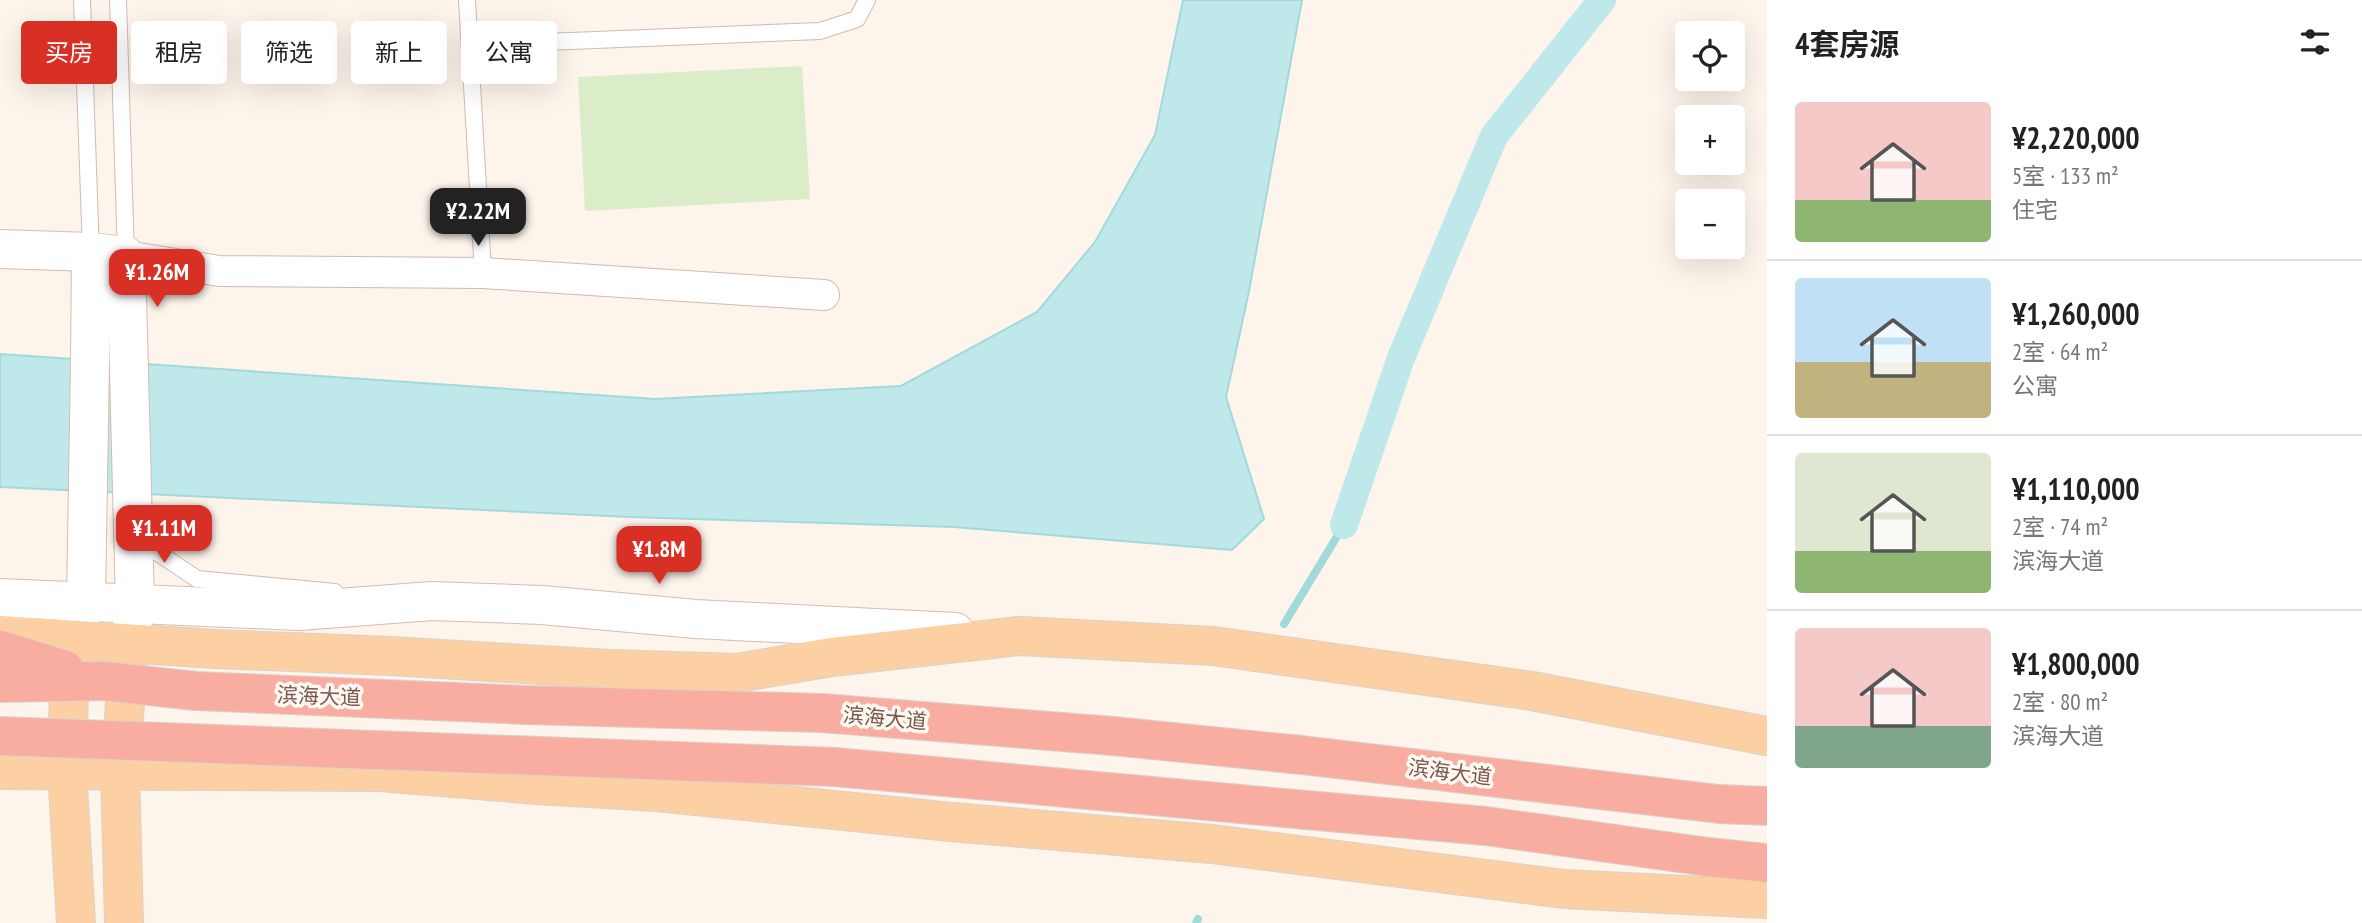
<!DOCTYPE html>
<html lang="zh">
<head>
<meta charset="utf-8">
<style>
  :root { --surface:#fff; --page:#f2f2f2; --text:#222; --muted:#767676; --line:#e0e0e0; --accent:#d93025 }
  body { margin:0; font-family:"PT Sans Narrow","Noto Sans SC",sans-serif; background:var(--page); color:var(--text); height:100vh; display:flex; flex-direction:column; font-size:26px; white-space:nowrap }
  * { box-sizing:border-box; margin:0 }
  p { font-size:23px; color:var(--muted) }
  .icon { flex:none; width:38px; height:38px; fill:none; stroke:currentColor; stroke-width:2; stroke-linecap:round; stroke-linejoin:round }
  .map { position:relative; flex:1; overflow:hidden }
  .details { display:flex; flex-direction:column; background:var(--surface); width:595px }
  .details>* { flex:none }
  .guide { position:absolute; left:21px; top:21px; width:665px; height:63px; display:flex; gap:14px }
  .buttons { position:absolute; left:1675px; top:21px; display:grid; gap:14px }
  .buttons a { display:grid; place-items:center; width:70px; height:70px; border-radius:7px; background:var(--surface); box-shadow:0 7px 28px #0002; font-size:35px }
  .price { position:absolute; translate:-50% -60px; padding:0 16px; border-radius:14px; background:var(--accent); color:#fff; font-size:23px; line-height:46px; filter:drop-shadow(0 2px 4px #0008) }
  .price::after { content:''; position:absolute; left:50%; top:42px; width:21px; height:16px; margin-left:-10px; background:inherit; clip-path:polygon(0 0,100% 0,50% 100%) }
  .price.active { background:#222; color:#fff }
  ul { padding:0; list-style:none }
  li { display:flex; align-items:center; gap:21px; height:175px; padding:0 28px }
  li+li { border-top:2px solid var(--line) }
  li span { display:grid; place-items:center; flex:none; width:196px; height:140px; border-radius:7px; color:#555 }
  li>.icon { margin-inline-start:auto }
  span .icon { width:84px; height:84px; fill:#fffc; stroke-width:1 }
  li b { font-size:30px }
  h2 { display:flex; justify-content:space-between; align-items:center; height:84px; padding:0 28px; font-size:30px }
  .tag { padding:0 24px; border-radius:7px; background:var(--surface); box-shadow:0 7px 28px #0002; font-size:24px; line-height:63px }
  .tag.active { background:var(--accent); color:#fff }
  main { display:flex; flex:1; min-height:0 }
  .map>svg:first-child { display:block }
</style>
</head>
<body>
<main>
<div class="map">
<svg width="1767" height="923" viewBox="0 0 1767 923">
  <rect width="100%" height="100%" fill="#fdf4eb"/>
  <path fill="#dbedc8" d="M802 66 810 199 585 211 578 77Z"/>
  <path fill="#bee8e9" stroke="#a4d9db" stroke-width="2" d="M1183 0H1302L1249 291 1226 397 1264 519 1232 550 954 527 630 517 0 487V354L655 399 901 386 1037 312 1095 242 1155 135Z"/>
  <g fill="none" stroke-linecap="round" stroke-linejoin="round">
    <g stroke="#a4d9db" stroke-width="8">
      <path d="M1284 624 1344 525"/>
      <path d="M1196 923 1198 919"/>
    </g>
    <path stroke="#bee8e9" stroke-width="28" d="M1344 525 1401 358 1494 136 1602 0"/>
    <defs>
      <g id="lane">
        <path d="M82 0 91 252"/>
        <path d="M118 0 126 256"/>
        <path d="M467 0 483 273"/>
        <path d="M470 45 820 31 857 19 867 0"/>
        <path d="M136 538 197 579 335 592"/>
      </g>
      <path id="street" d="M126 256 219 271 483 273 824 295"/>
      <g id="secondary">
        <path d="M0 249 91 252 126 256 135 604 132 628"/>
        <path d="M90 363 91 252"/>
        <path d="M0 598 299 611 432 601 542 605 696 619 955 632"/>
        <path d="M77 624 86 602 88 481"/>
      </g>
      <g id="primary">
        <path d="M0 635 215 649 390 656 609 669 737 673 832 657 1020 636 1213 646 1532 691 1767 736"/>
        <path d="M70 648 67 770 76 923"/>
        <path d="M0 770 380 772 537 785 658 792 951 822 1212 844 1564 889 1767 899"/>
        <path d="M124 923 120 771 129 649"/>
      </g>
      <g id="highway">
        <path d="M1302 755 1719 804 1767 806"/>
        <path d="M1306 810 1486 826 1708 857 1767 863"/>
      </g>
    </defs>
    <use href="#lane" stroke="#d1baaf" stroke-width="18"/>
    <use href="#street" stroke="#d1baaf" stroke-width="32"/>
    <use href="#secondary" stroke="#d7bcaf" stroke-width="40"/>
    <use href="#primary" stroke="#dad0cd" stroke-width="40"/>
    <use href="#highway" stroke="#dad0cd" stroke-width="40"/>
    <use href="#lane" stroke="#fff" stroke-width="16"/>
    <use href="#street" stroke="#fff" stroke-width="30"/>
    <use href="#secondary" stroke="#fff" stroke-width="38"/>
    <use href="#primary" stroke="#fdd0a3" stroke-width="38"/>
    <use href="#highway" stroke="#f9ada1" stroke-width="38"/>
    <defs>
      <path id="secondary-bridge" d="M88 481 90 363"/>
      <g id="highway-bridge">
        <path d="M0 650 65 670"/>
        <path d="M0 683 104 681 196 691 526 705 822 713 1113 736 1302 755"/>
        <path d="M0 736 835 767 1306 810"/>
      </g>
    </defs>
    <use href="#secondary-bridge" stroke="#d7bcaf" stroke-width="40" stroke-linecap="butt"/>
    <use href="#highway-bridge" stroke="#dad0cd" stroke-width="40" stroke-linecap="butt"/>
    <use href="#secondary-bridge" stroke="#fff" stroke-width="38"/>
    <use href="#highway-bridge" stroke="#f9ada1" stroke-width="38"/>
  </g>
  <g text-anchor="middle" dominant-baseline="central" stroke-width="7" stroke-linejoin="round" paint-order="stroke">
    <g font-size="21" fill="#7b574c" stroke="#fff9f3">
      <text transform="translate(319 696) rotate(2)">滨海大道</text>
      <text transform="translate(885 718) rotate(5)">滨海大道</text>
      <text transform="translate(1450 772) rotate(7)">滨海大道</text>
    </g>
  </g>
</svg>
<div class="buttons">
<a><svg class="icon" aria-label="locate" viewBox="0 0 24 24"><circle cx="12" cy="12" r="6"/><path d="M12 2v4M12 18v4M2 12h4M18 12h4"/></svg></a>
<a>+</a>
<a>−</a>
</div>
<b class="price active" style="left:478px;top:248px">¥2.22M</b>
<b class="price" style="left:157px;top:309px">¥1.26M</b>
<b class="price" style="left:164px;top:565px">¥1.11M</b>
<b class="price" style="left:659px;top:586px">¥1.8M</b>
<div class="guide">
<a class="tag active">买房</a>
<a class="tag">租房</a>
<a class="tag">筛选</a>
<a class="tag">新上</a>
<a class="tag">公寓</a>
</div>
</div>
<section class="details">
<h2>4套房源<svg class="icon" aria-label="filters" viewBox="0 0 24 24"><path d="M4 7h16M4 17h16"/><circle cx="9" cy="7" r="2"/><circle cx="15" cy="17" r="2"/></svg></h2>
<ul>
<li><span style="background:linear-gradient(#f6c9c9 70%,#8fb573 0)"><svg class="icon" aria-label="home" viewBox="0 0 24 24"><path d="M3 11l9-7 9 7M6 9v11h12V9"/></svg></span><div><b>¥2,220,000</b><p>5室 · 133 m²</p><p>住宅</p></div></li>
<li><span style="background:linear-gradient(#bfe0f5 60%,#c2b280 0)"><svg class="icon" aria-label="home" viewBox="0 0 24 24"><path d="M3 11l9-7 9 7M6 9v11h12V9"/></svg></span><div><b>¥1,260,000</b><p>2室 · 64 m²</p><p>公寓</p></div></li>
<li><span style="background:linear-gradient(#dfe7d0 70%,#8fb573 0)"><svg class="icon" aria-label="home" viewBox="0 0 24 24"><path d="M3 11l9-7 9 7M6 9v11h12V9"/></svg></span><div><b>¥1,110,000</b><p>2室 · 74 m²</p><p>滨海大道</p></div></li>
<li><span style="background:linear-gradient(#f6c9c9 70%,#7fa58c 0)"><svg class="icon" aria-label="home" viewBox="0 0 24 24"><path d="M3 11l9-7 9 7M6 9v11h12V9"/></svg></span><div><b>¥1,800,000</b><p>2室 · 80 m²</p><p>滨海大道</p></div></li>
</ul>
</section>
</main>
</body>
</html>
